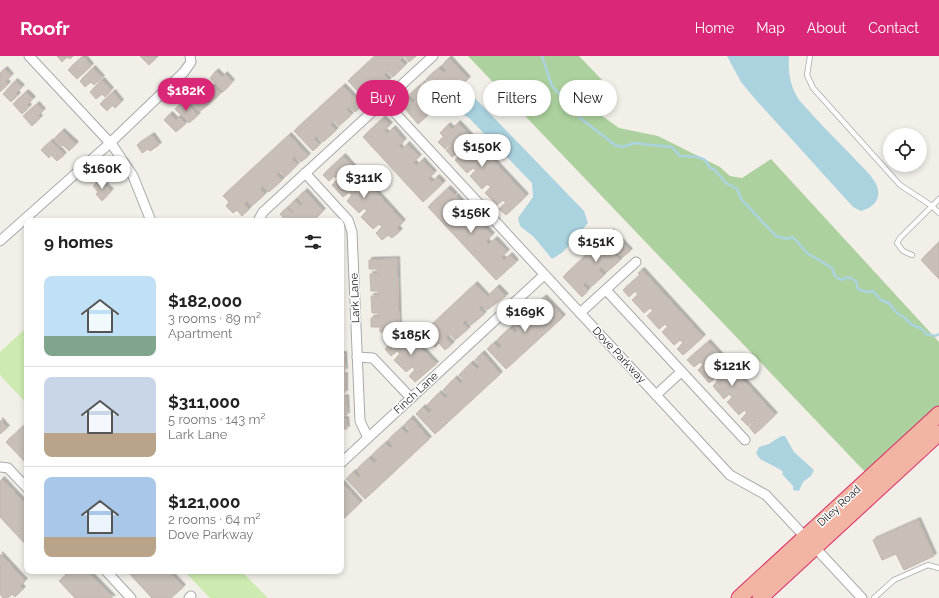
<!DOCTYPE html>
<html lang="en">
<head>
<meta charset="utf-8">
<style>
  :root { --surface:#fff; --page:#f2f2f2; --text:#222; --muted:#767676; --line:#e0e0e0; --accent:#db2777 }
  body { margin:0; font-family:Raleway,sans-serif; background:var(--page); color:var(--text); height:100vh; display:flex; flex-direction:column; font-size:15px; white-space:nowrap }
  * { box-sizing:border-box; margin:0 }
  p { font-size:13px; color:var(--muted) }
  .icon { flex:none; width:22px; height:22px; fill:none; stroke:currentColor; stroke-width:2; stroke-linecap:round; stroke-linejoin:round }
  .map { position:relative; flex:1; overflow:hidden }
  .panel { position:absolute; left:24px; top:162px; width:320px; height:356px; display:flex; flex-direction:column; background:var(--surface); border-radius:8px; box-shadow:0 2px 6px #0003 }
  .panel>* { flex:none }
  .guide { position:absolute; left:356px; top:24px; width:380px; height:36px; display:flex; gap:8px }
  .tools { position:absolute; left:883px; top:72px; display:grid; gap:8px }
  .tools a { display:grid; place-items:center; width:44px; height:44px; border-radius:50%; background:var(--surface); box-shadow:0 2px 6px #0003; font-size:20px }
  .price { position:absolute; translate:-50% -34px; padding:0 9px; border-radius:14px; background:#fff; color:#222; font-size:13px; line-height:26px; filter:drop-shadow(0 1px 2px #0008) }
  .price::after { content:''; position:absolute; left:50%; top:24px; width:12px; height:9px; margin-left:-6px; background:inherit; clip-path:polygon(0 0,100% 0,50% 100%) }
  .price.active { background:var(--accent); color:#fff }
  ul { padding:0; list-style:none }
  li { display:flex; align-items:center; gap:12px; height:100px; padding:0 20px }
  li+li { border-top:1px solid var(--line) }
  li span { display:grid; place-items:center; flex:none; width:112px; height:80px; border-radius:8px; color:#555 }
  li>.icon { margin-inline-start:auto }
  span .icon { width:48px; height:48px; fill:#fffc; stroke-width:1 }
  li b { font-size:17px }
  h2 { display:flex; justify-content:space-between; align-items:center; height:48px; padding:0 20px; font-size:17px }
  .pill { padding:0 14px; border-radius:18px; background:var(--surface); box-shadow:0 2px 6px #0003; font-size:14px; line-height:36px }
  .pill.active { background:var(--accent); color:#fff }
  header { display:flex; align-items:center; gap:24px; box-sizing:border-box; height:56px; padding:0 20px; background:var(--accent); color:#fff }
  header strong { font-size:19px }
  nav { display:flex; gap:22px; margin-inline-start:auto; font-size:14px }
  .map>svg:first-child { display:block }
</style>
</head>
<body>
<header>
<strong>Roofr</strong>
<nav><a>Home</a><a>Map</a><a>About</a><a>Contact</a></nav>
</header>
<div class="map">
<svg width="939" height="542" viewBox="0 0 939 542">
  <defs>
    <filter id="shadow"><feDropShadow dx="2.5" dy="-2.5" stdDeviation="0" flood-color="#0004"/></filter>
  </defs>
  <rect width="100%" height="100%" fill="#f2efe9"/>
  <g fill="#cdebb0">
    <path d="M27 271V348L0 319V296Z"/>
    <path d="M184 515H241L268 542H210Z"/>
  </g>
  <path fill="#add19e" d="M468 0H579L605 27 580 44 619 72 658 80 720 111 730 120 742 122 771 103 939 286V352L868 419Z"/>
  <g fill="#aad3df">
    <path d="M727 0H789C788 17 790 29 799 44 816 63 834 82 852 100 860 109 871 118 876 128 883 143 873 152 861 155L853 151 756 44 741 26Z"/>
    <path d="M470 37 584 155 588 167 563 196 552 203 534 181 520 170 518 162 533 141 532 127 469 62 459 56 452 58 451 53Z"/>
    <path d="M781 380H785L794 396 814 414 811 420 803 426 799 435 793 434V430L782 418 783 416 781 414 760 403 756 397 759 391 769 388Z"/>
  </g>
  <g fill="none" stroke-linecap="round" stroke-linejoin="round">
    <path stroke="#aad3df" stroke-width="2.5" d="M542 0 552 30 563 42 577 53 580 62 615 89 623 91 634 87 672 91 680 100 698 101 705 104 710 112 715 114 726 127 737 133 741 143 776 180 787 183 793 181 807 197 832 212 835 220 841 224 848 221 856 225 858 233 867 236 873 235 881 244 889 247 897 257 905 262 911 268 922 273 926 278 935 280 939 278"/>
  </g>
  <g fill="#c7bfb8" stroke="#c4b6ab" filter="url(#shadow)">
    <path d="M57 0H73L70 3 67 1 62 6Z"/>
    <path d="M83 0 91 10 77 23 68 14Z"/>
    <path d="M140 0H154L156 2 149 9Z"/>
    <path d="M375 0H416L409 6 404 0 400 4 405 9 393 21 387 15 384 19 389 24 377 36 371 30 368 33 373 39 367 45 348 25Z"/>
    <path d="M449 2 468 23 418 68 400 47 407 41 412 47 415 44 410 38 423 27 428 32 431 29 426 23 439 12 444 17 447 14 442 9Z"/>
    <path d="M93 12 102 22 94 29 91 26 85 31 80 25Z"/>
    <path d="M5 13 11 20 5 25 8 28 0 36V17Z"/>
    <path d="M216 15 222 21 225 18 232 26 223 36 210 22Z"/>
    <path d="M102 24 111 34 105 41 102 38 96 43 90 36Z"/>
    <path d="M15 25 22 31 16 37 18 39 11 46 3 38Z"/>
    <path d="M205 26 210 32 213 29 221 37 211 46 198 32Z"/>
    <path d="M343 30 362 50 355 56 350 51 346 53 351 59 339 70 334 65 330 68 336 74 323 86 317 80 314 83 319 89 313 95 294 75Z"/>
    <path d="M26 36 33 43 27 48 29 51 22 58 13 48Z"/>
    <path d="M113 36 121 46 115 52 112 49 107 55 100 48Z"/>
    <path d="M194 37 199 42 201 40 209 48 199 56 187 43Z"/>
    <path d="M184 45 198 59 189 67 175 53Z"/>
    <path d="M37 48 43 55 38 59 40 62 32 70 23 60Z"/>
    <path d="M170 58 176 64 179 61 185 68 176 76 164 64Z"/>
    <path d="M383 62 390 69 384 74 387 78 393 72 404 85 399 90 402 94 407 88 419 101 413 106 417 110 422 104 434 117 428 123 432 126 437 121 443 127 423 146 363 81Z"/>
    <path d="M458 67 526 140 506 159 499 153 506 147 503 144 497 149 485 137 491 131 487 128 482 133 470 120 476 115 473 112 467 117 455 104 461 99 458 96 452 101 446 94 452 89 450 88 445 93 438 86 444 81 440 77 448 69 452 73Z"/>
    <path d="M62 75 76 88 69 95 63 89 60 91 53 84Z"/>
    <path d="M152 79 159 89 150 95 148 93 142 97 137 89Z"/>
    <path d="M289 79 308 100 301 106 295 100 292 103 297 109 285 121 280 115 276 118 282 124 269 136 263 130 260 133 265 138 252 150 247 145 244 148 249 153 242 160 237 154 233 157 226 150 229 146 223 140Z"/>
    <path d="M51 85 64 99 57 105 51 99 49 102 41 94Z"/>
    <path d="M343 100 403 166 397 172 400 175 392 182 388 179 382 184 376 177 382 171 379 168 373 173 361 161 367 155 364 152 359 157 347 145 352 139 349 136 343 141 332 129 338 123 334 120 329 125 323 119Z"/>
    <path d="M99 124 111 135 102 145 96 138 98 136 93 130Z"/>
    <path d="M448 132 455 139 449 145 450 146 456 140 462 147 456 153 460 156 465 150 477 163 471 169 474 172 480 167 492 179 486 185 489 188 495 183 507 196 501 201 504 204 510 199 516 206 496 224 428 151Z"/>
    <path d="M305 135 323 155 313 165H284L285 164 280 158 287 152 292 157 293 156 288 151 295 144 300 150 303 147 298 141Z"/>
    <path d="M611 175 630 195 623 201 618 196 614 199 620 204 607 216 602 211 599 214 604 219 591 231 586 226 583 229 588 234 582 241 563 221Z"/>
    <path d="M937 188 939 189V223L921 204Z"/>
    <path d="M397 203 399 271H390L391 276H380V271H371V262L379 261V257H372L371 240H378V235H371L370 218H378L377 213H369V204Z"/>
    <path d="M642 214 703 281 683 299 677 293 683 287 680 284 674 289 662 276 668 271 665 268 659 273 647 260 653 255 650 252 644 257 632 244 638 239 635 235 629 241 623 234 640 219 638 217Z"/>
    <path d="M475 228 487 241 497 231 506 240 487 254 482 249 479 252 484 258 471 269 466 264 463 267 468 273 455 284 450 278 446 282 452 288 445 294 439 287 435 291 428 284 432 280 426 274Z"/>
    <path d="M544 241 563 261 506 313 487 293 494 287 499 292 502 289 497 284 510 272 515 277 518 274 513 269 526 257 531 263 535 260 530 254 536 248 541 253 543 252 538 247Z"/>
    <path d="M405 275 436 308 415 326 409 320 415 314 412 311 406 316 394 304 400 298 397 295 391 300 385 293Z"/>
    <path d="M708 286 775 359 755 378 749 371 755 365 754 364 748 370 741 363 747 357 744 354 739 359 727 346 733 342 729 338 724 343 713 330 718 325 715 322 709 327 698 314 703 309 700 306 694 311 687 304Z"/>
    <path d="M482 297 500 318 435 378 416 358 423 351 429 357 432 354 427 349 439 337 445 342 448 339 443 334 455 322 461 328 464 324 459 319 471 307 477 313 480 310 475 304Z"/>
    <path d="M341 298H344L345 315H341Z"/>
    <rect x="341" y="319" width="4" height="18"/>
    <path d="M346 341 347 359H341V342Z"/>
    <path d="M411 362 429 383 365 443 346 423 353 416 358 422 361 419 356 414 369 402 374 407 377 404 372 399 385 387 390 392 393 389 388 384 401 372 407 378 410 374 404 369Z"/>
    <path d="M341 363H346L347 373H341Z"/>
    <path d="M0 364 7 372 0 378Z"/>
    <path d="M27 367V408L6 386Z"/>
    <path d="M2 423 27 450V490L0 461V425Z"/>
    <path d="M342 427 360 447 341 465V427Z"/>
    <path d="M918 464 934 500 904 514 896 498 882 504 873 484Z"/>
    <path d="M0 498 25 525 20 530 23 533 15 541 12 538 8 542H3L0 538Z"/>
    <path d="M62 515H87L113 542H75L59 525 66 519Z"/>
    <path d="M127 515H168L183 531 171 542H152Z"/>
  </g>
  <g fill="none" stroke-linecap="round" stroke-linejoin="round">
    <defs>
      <g id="service">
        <path d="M810 0 807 19 813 32 900 129 932 150 939 157"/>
        <path d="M912 199 903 195 897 187 900 182 939 143"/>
        <path d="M874 542 894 524 928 509 939 512"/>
      </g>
      <g id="minor">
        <path d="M29 0 113 90 133 120 151 165"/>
        <path d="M384 45 730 419 766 439 862 542"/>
        <path d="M305 117 348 164 352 176 360 365 368 382"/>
        <path d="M258 165 263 156 433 0"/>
        <path d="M0 185 110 87 184 16 191 6 190 0"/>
        <path d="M606 234 745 384"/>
        <path d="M580 257 636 206"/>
        <path d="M357 301 373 302 411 342"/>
        <path d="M656 339 681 316"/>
        <path d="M341 407 544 219"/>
        <path d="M0 411 8 412 27 432"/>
        <path d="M106 515 131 542"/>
        <path d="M189 542 191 540"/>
      </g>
      <g id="trunk">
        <path d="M739 542 939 358"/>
        <path d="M760 542 939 377"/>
      </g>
    </defs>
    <use href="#service" stroke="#a9a9a9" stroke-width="6"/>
    <use href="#minor" stroke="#a9a9a9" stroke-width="11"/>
    <use href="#trunk" stroke="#dc2a67" stroke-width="17"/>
    <use href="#service" stroke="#fff" stroke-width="4.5"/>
    <use href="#minor" stroke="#fff" stroke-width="9"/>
    <use href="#trunk" stroke="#f2b4a3" stroke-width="15"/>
  </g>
  <g text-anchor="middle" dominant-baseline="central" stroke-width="3" stroke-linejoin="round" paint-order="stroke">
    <g font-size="11" fill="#222" stroke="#fff">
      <text transform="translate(355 242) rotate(-92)">Lark Lane</text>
      <text transform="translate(619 299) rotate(47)">Dove Parkway</text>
      <text transform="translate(416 337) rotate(-43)">Finch Lane</text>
      <text transform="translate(839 450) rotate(-43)">Diley Road</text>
    </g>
  </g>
</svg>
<div class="tools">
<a><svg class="icon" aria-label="locate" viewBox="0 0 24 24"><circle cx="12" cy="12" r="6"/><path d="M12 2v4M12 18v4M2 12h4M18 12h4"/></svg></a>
</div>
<b class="price active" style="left:186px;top:56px">$182K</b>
<b class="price" style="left:482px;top:112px">$150K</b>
<b class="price" style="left:102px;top:134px">$160K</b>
<b class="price" style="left:364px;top:143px">$311K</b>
<b class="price" style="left:471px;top:178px">$156K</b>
<b class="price" style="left:596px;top:207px">$151K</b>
<b class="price" style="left:525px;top:277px">$169K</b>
<b class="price" style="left:411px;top:300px">$185K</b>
<b class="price" style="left:732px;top:331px">$121K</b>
<div class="guide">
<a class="pill active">Buy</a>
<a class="pill">Rent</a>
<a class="pill">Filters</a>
<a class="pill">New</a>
</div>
<section class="panel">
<h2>9 homes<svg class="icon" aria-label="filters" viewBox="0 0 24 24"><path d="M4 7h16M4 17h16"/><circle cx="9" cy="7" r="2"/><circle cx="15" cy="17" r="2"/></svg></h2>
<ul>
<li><span style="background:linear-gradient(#bfe0f5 75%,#7fa58c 0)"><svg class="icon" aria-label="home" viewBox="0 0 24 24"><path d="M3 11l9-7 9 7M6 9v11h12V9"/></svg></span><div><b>$182,000</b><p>3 rooms · 89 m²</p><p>Apartment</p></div></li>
<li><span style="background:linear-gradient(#c9d6e8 70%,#b9a48a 0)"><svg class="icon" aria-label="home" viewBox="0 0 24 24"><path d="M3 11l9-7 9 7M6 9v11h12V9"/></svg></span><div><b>$311,000</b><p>5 rooms · 143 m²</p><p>Lark Lane</p></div></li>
<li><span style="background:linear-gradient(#a9c7e8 75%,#b9a48a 0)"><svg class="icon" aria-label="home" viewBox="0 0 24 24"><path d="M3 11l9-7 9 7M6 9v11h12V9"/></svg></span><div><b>$121,000</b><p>2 rooms · 64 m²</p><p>Dove Parkway</p></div></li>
</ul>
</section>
</div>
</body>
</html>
